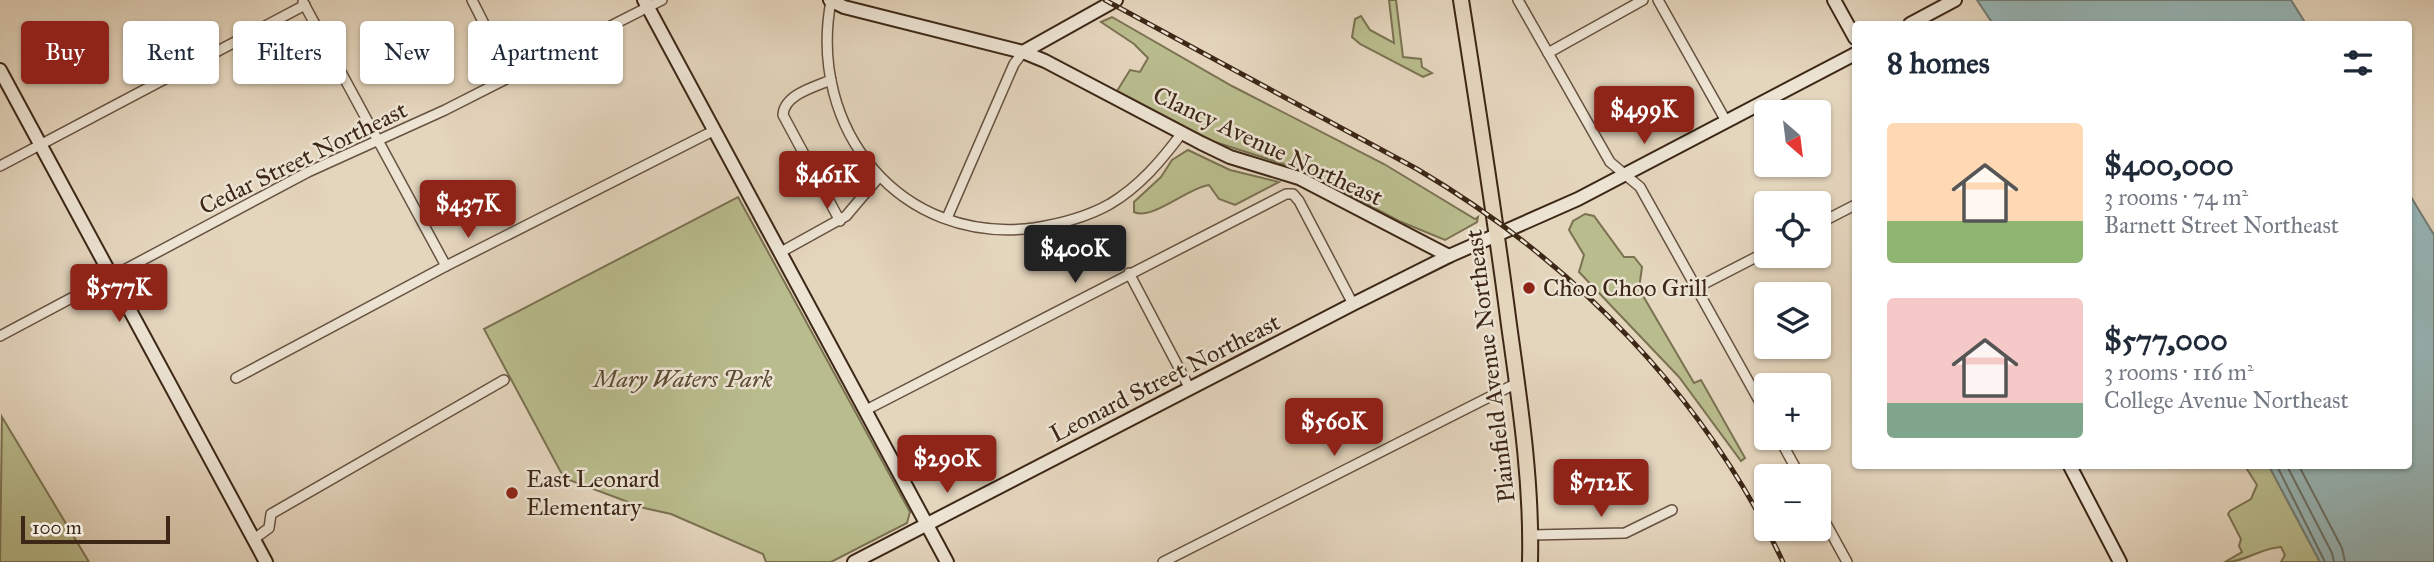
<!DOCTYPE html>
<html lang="en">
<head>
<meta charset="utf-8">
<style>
  :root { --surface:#fff; --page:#f6f6f7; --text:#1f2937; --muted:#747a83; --accent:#8f2418 }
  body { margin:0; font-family:"IM FELL Great Primer",serif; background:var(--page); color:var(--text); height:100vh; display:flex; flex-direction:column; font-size:26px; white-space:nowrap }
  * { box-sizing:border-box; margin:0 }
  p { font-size:23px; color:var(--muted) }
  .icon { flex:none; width:38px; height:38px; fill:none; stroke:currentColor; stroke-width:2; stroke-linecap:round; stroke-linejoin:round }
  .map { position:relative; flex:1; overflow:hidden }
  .side { position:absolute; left:1852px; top:21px; width:560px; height:448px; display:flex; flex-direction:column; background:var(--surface); border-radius:7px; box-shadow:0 2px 5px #0004 }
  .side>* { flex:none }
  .hud { position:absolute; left:21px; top:21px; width:665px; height:63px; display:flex; gap:14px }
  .needle { width:46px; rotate:152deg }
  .controls { position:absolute; left:1754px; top:100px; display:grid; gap:14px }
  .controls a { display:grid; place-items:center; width:77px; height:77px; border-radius:7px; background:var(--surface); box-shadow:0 2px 5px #0004; font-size:35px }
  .scale { position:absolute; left:21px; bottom:18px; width:149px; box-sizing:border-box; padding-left:7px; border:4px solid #3d2716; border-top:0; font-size:19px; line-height:24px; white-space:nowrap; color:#3d2716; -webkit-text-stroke:5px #ede4d4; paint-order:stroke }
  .price { position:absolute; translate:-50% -60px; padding:0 16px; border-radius:7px; background:var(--accent); color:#fff; font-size:23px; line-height:46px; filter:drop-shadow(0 2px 4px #0008) }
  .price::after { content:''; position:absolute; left:50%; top:42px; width:21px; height:16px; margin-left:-10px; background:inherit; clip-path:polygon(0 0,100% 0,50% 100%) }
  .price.current { background:#222; color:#fff }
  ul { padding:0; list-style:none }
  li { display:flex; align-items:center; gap:21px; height:175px; padding:0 35px }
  li span { display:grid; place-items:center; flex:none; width:196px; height:140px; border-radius:7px; color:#555 }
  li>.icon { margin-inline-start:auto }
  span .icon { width:84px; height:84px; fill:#fffc; stroke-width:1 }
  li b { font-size:30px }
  h2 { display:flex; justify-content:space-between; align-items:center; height:84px; padding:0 35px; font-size:30px }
  .tag { padding:0 24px; border-radius:7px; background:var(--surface); box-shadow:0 2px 5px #0004; font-size:24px; line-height:63px }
  .tag.current { background:var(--accent); color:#fff }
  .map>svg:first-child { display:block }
</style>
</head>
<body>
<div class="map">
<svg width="2434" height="562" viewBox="0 0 2434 562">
  <rect width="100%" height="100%" fill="#e4d5bd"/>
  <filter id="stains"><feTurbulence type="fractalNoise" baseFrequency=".00286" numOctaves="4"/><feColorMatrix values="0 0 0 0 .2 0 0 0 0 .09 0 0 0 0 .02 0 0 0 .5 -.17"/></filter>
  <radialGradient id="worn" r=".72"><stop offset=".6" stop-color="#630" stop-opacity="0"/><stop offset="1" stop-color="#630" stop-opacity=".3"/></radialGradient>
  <g fill="#b9bc8d" stroke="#7b7252" stroke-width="2">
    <path d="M1389 0H1396L1403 57 1421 59 1422 67 1432 73 1423 77 1360 44 1352 37 1355 19 1361 16 1370 30 1394 43Z"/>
    <path d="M1112 17 1232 86 1384 164 1475 219 1478 217 1477 222 1445 240 1399 221 1302 170 1212 141 1117 91 1130 70 1140 72 1148 58 1134 44 1101 22Z"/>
    <path d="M1188 150 1230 170 1279 182 1235 205 1219 199 1209 185C1189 187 1152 221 1134 212V202L1161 177 1172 160Z"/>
    <path d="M738 197 910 512 907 523 831 562H766L763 554 671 514 644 508 564 478 484 329Z"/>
    <path d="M1585 214 1594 216 1624 257H1634L1642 267 1639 289 1694 383 1701 380 1745 458 1741 461 1679 377 1579 272 1584 255 1569 230 1573 221Z"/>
    <path d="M2 417 89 562H0Z"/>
    <path d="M2245 466H2269L2320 562H2281L2285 555 2281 547C2260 548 2246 562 2225 562L2242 552 2239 546 2241 539 2228 514 2230 511 2251 499 2257 485Z"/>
  </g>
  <g fill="#97b7b8" stroke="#737d77" stroke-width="2">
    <path d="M1977 0H2291L2306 24H1993Z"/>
    <path d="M2408 192 2434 235V562H2320L2269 466H2408Z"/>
  </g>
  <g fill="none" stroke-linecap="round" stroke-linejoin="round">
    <g stroke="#6a6f67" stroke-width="2">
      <path d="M2277 466 2325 562"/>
      <path d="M2287 466 2332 553 2334 562"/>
      <path d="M2299 466 2342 548 2345 562"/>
    </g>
    <defs>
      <g id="street">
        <path d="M472 0 511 77"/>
        <path d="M1518 0 1610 162 1640 187 1766 413"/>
        <path d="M1658 0 1726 121"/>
        <path d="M831 1C807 129 900 245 1034 228 1060 224 1087 217 1110 204 1140 186 1161 161 1182 133"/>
        <path d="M303 2 446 266"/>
        <path d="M1548 53 1643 0"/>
        <path d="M831 80C814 87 784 95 783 115L840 221"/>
        <path d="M0 166 305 5"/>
        <path d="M947 218 1014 64 1023 52"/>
        <path d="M1818 224 1855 205"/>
        <path d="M781 252 846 216 879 177"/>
        <path d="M1129 273 1190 389"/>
        <path d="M1696 288 1766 252"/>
        <path d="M0 336 308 172 445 110 662 0"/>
        <path d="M236 378 446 266 715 130"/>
        <path d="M866 410 1286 194H1293L1299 201 1353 304"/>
        <path d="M1779 438 1800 476"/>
        <path d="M1818 509 1847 562"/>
        <path d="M1531 535 1625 533 1672 510"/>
        <path d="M254 539 269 528 271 514 504 380"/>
        <path d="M1163 562 1517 383"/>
      </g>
      <g id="secondary">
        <path d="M644 0 947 562"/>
        <path d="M830 0 844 7 1023 52 1045 61 1201 143 1230 157 1299 178 1449 256"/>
        <path d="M1834 0 1855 38"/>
        <path d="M1910 24 1955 0"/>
        <path d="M1023 52 1116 0"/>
        <path d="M0 70 266 562"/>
        <path d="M2070 466 2120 562"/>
        <path d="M854 562 1353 304 1449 256 1578 199 1855 54"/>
      </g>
      <path id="primary" d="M1461 0C1478 108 1495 216 1509 325 1520 404 1532 482 1530 562"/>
    </defs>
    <use href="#street" stroke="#675240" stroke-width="12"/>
    <use href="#secondary" stroke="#3d2716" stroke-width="16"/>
    <use href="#primary" stroke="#3d2716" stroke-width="18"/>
    <use href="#street" stroke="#ede4d4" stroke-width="9"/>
    <use href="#secondary" stroke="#ede4d4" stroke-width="12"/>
    <use href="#primary" stroke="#e4d5bd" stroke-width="14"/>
    <defs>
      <path id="rail" d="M1105 0 1417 169C1573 261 1706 397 1783 562"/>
    </defs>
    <use href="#rail" stroke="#3d2716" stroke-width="5"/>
    <use href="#rail" stroke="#ede4d4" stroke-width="2.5" stroke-dasharray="8" stroke-linecap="butt"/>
  </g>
  <g fill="#8f2418" stroke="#ede4d4" stroke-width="2.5">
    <circle cx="1529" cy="288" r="7"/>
    <circle cx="512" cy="493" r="7"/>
  </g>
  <g text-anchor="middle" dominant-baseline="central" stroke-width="5" stroke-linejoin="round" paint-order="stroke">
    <g font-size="24" fill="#3d2716" stroke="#ede4d4">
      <text transform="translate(1268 146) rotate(25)">Clancy Avenue Northeast</text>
      <text transform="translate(303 158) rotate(-26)">Cedar Street Northeast</text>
      <text transform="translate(1490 366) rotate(-97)">Plainfield Avenue Northeast</text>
      <text transform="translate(1165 378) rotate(-27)">Leonard Street Northeast</text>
    </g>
    <g font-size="24" fill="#3d2716" stroke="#ede4d4" text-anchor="start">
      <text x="1543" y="288">Choo Choo Grill</text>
      <text x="526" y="479">East Leonard<tspan x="526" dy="28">Elementary</tspan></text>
    </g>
    <g font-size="24" font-style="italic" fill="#5c4c34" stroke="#ede4d4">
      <text x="683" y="379">Mary Waters Park</text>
    </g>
  </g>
  <rect width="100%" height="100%" filter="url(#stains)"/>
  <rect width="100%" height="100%" fill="url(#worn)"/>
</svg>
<div class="controls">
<a><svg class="needle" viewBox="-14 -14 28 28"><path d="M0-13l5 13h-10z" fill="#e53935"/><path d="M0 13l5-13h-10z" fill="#747a83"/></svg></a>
<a><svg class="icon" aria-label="locate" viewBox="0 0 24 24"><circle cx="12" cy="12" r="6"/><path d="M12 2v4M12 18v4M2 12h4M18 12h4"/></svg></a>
<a><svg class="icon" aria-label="layers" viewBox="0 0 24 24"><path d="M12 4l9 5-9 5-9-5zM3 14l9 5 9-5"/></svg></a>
<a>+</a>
<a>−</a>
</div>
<div class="scale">100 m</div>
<b class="price" style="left:1644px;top:146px">$499K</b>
<b class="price" style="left:827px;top:211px">$461K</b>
<b class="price" style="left:468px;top:240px">$437K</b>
<b class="price current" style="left:1075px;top:285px">$400K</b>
<b class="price" style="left:119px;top:324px">$577K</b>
<b class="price" style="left:1334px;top:458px">$560K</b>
<b class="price" style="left:947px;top:495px">$290K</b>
<b class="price" style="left:1601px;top:519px">$712K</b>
<div class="hud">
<a class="tag current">Buy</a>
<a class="tag">Rent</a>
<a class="tag">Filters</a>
<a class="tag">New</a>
<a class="tag">Apartment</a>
</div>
<section class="side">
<h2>8 homes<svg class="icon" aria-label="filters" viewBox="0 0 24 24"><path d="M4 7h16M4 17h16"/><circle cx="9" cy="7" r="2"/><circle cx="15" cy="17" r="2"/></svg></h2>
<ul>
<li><span style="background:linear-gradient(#ffd9b3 70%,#8fb573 0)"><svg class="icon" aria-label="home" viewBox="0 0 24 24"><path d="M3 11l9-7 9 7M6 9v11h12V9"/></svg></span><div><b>$400,000</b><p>3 rooms · 74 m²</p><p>Barnett Street Northeast</p></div></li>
<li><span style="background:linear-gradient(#f6c9c9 75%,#7fa58c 0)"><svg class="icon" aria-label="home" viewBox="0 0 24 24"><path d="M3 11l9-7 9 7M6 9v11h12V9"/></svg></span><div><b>$577,000</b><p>3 rooms · 116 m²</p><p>College Avenue Northeast</p></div></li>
</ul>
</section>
</div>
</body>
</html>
